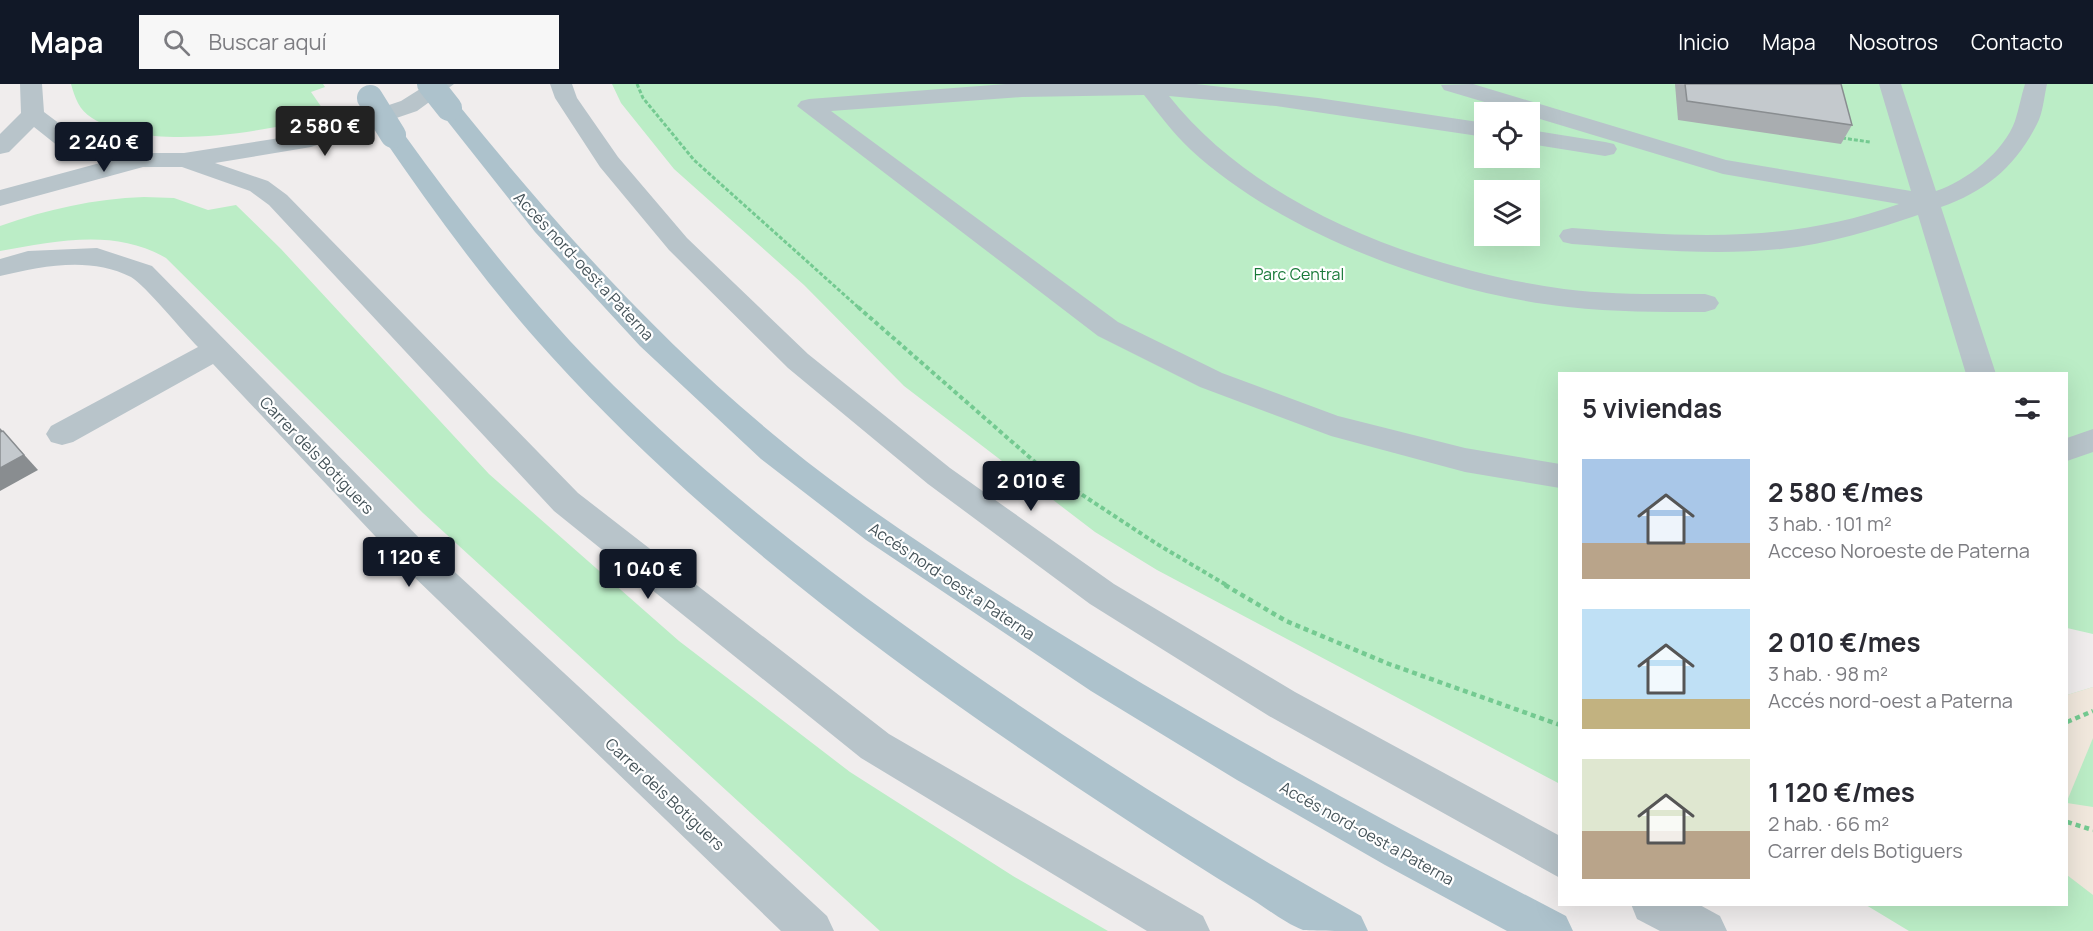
<!DOCTYPE html>
<html lang="es">
<head>
<meta charset="utf-8">
<style>
  :root { --surface:#fff; --page:#f7f7f7; --text:#2b2b33; --muted:#7c7c81; --accent:#111827 }
  body { margin:0; font-family:Manrope,sans-serif; background:var(--page); color:var(--text); height:100vh; display:flex; flex-direction:column; font-size:22px; white-space:nowrap }
  * { box-sizing:border-box; margin:0 }
  p { font-size:20px; color:var(--muted) }
  .icon { flex:none; width:33px; height:33px; fill:none; stroke:currentColor; stroke-width:2; stroke-linecap:round; stroke-linejoin:round }
  .map { position:relative; flex:1; overflow:hidden }
  .drawer { position:absolute; left:1558px; top:288px; width:510px; height:534px; display:flex; flex-direction:column; background:var(--surface); border-radius:0px; box-shadow:0 6px 24px #0002 }
  .drawer>* { flex:none }
  .controls { position:absolute; left:1474px; top:18px; display:grid; gap:12px }
  .controls a { display:grid; place-items:center; width:66px; height:66px; border-radius:0px; background:var(--surface); box-shadow:0 6px 24px #0002; font-size:30px }
  .price { position:absolute; translate:-50% -51px; padding:0 14px; border-radius:6px; background:var(--accent); color:#fff; font-size:20px; line-height:39px; filter:drop-shadow(0 2px 3px #0008) }
  .price::after { content:''; position:absolute; left:50%; top:36px; width:18px; height:14px; margin-left:-9px; background:inherit; clip-path:polygon(0 0,100% 0,50% 100%) }
  .price.selected { background:#222; color:#fff }
  ul { padding:0; list-style:none }
  li { display:flex; align-items:center; gap:18px; height:150px; padding:0 24px }
  li span { display:grid; place-items:center; flex:none; width:168px; height:120px; border-radius:0px; color:#555 }
  li>.icon { margin-inline-start:auto }
  span .icon { width:72px; height:72px; fill:#fffc; stroke-width:1 }
  li b { font-size:26px }
  h2 { display:flex; justify-content:space-between; align-items:center; height:72px; padding:0 24px; font-size:26px }
  header { display:flex; align-items:center; gap:36px; box-sizing:border-box; height:84px; padding:0 30px; background:var(--accent); color:#fff }
  header strong { font-size:28px }
  nav { display:flex; gap:33px; margin-inline-start:auto; font-size:21px }
  .search { width:420px; height:54px; background:var(--page); display:flex; align-items:center; gap:15px; box-sizing:border-box; padding:0 21px; border-radius:0px; color:var(--muted); font-size:22px }
  .map>svg:first-child { display:block }
</style>
</head>
<body>
<header>
<strong>Mapa</strong>
<div class="search"><svg class="icon" aria-label="search" viewBox="0 0 24 24"><circle cx="10" cy="10" r="6"/><path d="M15 15l6 6"/></svg>Buscar aquí</div>
<nav><a>Inicio</a><a>Mapa</a><a>Nosotros</a><a>Contacto</a></nav>
</header>
<div class="map">
<svg width="2093" height="847" viewBox="0 0 2093 847">
  <rect width="100%" height="100%" fill="#f0eded"/>
  <g fill="#bbedc6" fill-rule="evenodd">
    <path d="M71 0H323L325 3 311 8 327 31C268 48 146 69 92 34 79 26 75 14 71 0Z"/>
    <path d="M612 0H2093V550L2067 544V290H1560V700L1157 486 1095 448 904 302 804 201 674 85 621 19ZM1485 28H1530V74H1485ZM1485 106H1530V152H1485Z"/>
    <path d="M144 113 174 114 208 126 236 121 281 165 489 390 679 557 850 688 1013 792 1108 847H880L423 429 166 174C115 144 56 157 0 167V142C48 125 93 115 144 113Z"/>
    <path d="M2093 603V847H1909L1866 821 2067 820V611Z"/>
  </g>
  <g fill="#f1e8dd">
    <path d="M2093 603V654L2067 717V611Z"/>
    <path d="M2067 719 2093 723V811L2067 791Z"/>
  </g>
  <g fill="none" stroke-linecap="round" stroke-linejoin="round">
    <g stroke="#74ca91" stroke-width="3" stroke-dasharray="4 2" stroke-linecap="butt">
      <path d="M637 0 643 14 694 76 859 224"/>
      <path d="M1842 54 1870 58"/>
    </g>
    <path stroke="#74ca91" stroke-width="4" stroke-dasharray="4.5 3" stroke-linecap="butt" d="M858 223 1043 385 1157 460 1228 502"/>
    <g stroke="#74ca91" stroke-width="4.5" stroke-dasharray="5 4" stroke-linecap="butt">
      <path d="M1225 501 1286 537 1389 580 1560 641"/>
      <path d="M2067 638 2093 627"/>
      <path d="M2067 738 2093 746"/>
    </g>
    <g fill="#b8c4ca" fill-rule="evenodd">
      <path d="M20 0H42L44 28 80 55 145 69H184L299 51 401 17 428 0H454L417 27 311 63 215 79 268 97 287 111 578 409 889 650 1203 832 1210 847H1147L861 674 554 427 269 121 250 107 182 83H143L0 122V106L111 76 63 66 34 43 9 68 0 70V50L21 29Z"/>
      <path d="M550 0H572L577 14 618 73 687 154 808 270 950 384 1114 500 1295 608 1560 752V794L1269 632 1090 520 928 400 788 284 669 166 600 83 555 14Z"/>
      <path d="M1006 0H1196L1318 14 1485 39V53L1276 22 1169 12C1258 125 1425 186 1564 205 1611 211 1658 210 1705 210L1715 213 1719 219 1715 225 1705 228C1659 228 1614 228 1568 223 1445 210 1283 151 1191 66 1173 49 1159 30 1144 11L1022 13 831 27 1118 238 1222 289 1338 332 1465 364 1560 380V404L1465 388 1331 352 1200 303 1098 252 797 22 801 17 809 15Z"/>
      <path d="M1473 0 1726 76 1911 107 1879 0H1901L1936 107C1966 97 2004 68 2015 37 2019 25 2021 12 2025 0H2047C2044 13 2043 29 2037 40 2015 83 1986 107 1941 123L1996 290H1966L1918 131C1874 146 1828 160 1781 165 1712 172 1641 165 1572 160L1563 158 1559 152 1563 146 1572 144C1689 153 1787 160 1899 120L1723 90 1530 32V28H1518L1444 6 1441 1Z"/>
      <path d="M1530 46 1605 58 1614 60 1617 65 1614 70 1605 72 1530 60Z"/>
      <path d="M97 164 152 182 432 467 827 832 834 847H781L408 487 213 280 73 358 62 361 51 358 46 350 51 342 198 263C184 249 145 201 131 193 90 172 42 182 0 192V175L28 167Z"/>
      <path d="M2093 345V368L2067 377V354Z"/>
      <path d="M1631 820H1698L1720 832 1727 847H1660L1637 835Z"/>
    </g>
    <g fill="#adc2cc" fill-rule="evenodd">
      <path d="M449 17 457 19C557 143 662 260 785 360 852 415 924 462 996 509 1180 628 1372 731 1566 832L1573 847H1507L1385 781 1237 696 1091 607 866 456 761 375 640 262 535 148 441 29 437 24 441 19Z"/>
      <path d="M393 44 401 46C454 120 509 190 570 257 669 362 783 454 900 538 1048 645 1202 743 1361 832L1368 847C1351 847 1318 847 1303 846 1286 840 1269 826 1253 816 1205 787 1157 756 1110 725 911 594 713 450 551 272 488 203 434 128 381 51L385 46Z"/>
    </g>
    <g stroke="#adc2cc" stroke-width="26">
      <path d="M430 0 449 24"/>
      <path d="M370 14 393 51"/>
    </g>
  </g>
  <path fill="#a9adb0" d="M1675 0H1841L1852 41 1841 60 1678 36Z"/>
  <path fill="#898d90" d="M0 344 38 386 0 407Z"/>
  <g fill="#c4c9cd" stroke="#898d90" stroke-width="1.5">
    <path d="M1685 0H1841L1852 41 1687 17Z"/>
    <path d="M3 347 24 371 0 384V348Z"/>
  </g>
  <g text-anchor="middle" dominant-baseline="central" stroke-width="4.5" stroke-linejoin="round" paint-order="stroke">
    <g font-size="16" fill="#46545a" stroke="#fff">
      <text transform="translate(584 182) rotate(47)">Accés nord-oest a Paterna</text>
      <text transform="translate(317 371) rotate(46)">Carrer dels Botiguers</text>
      <text transform="translate(952 497) rotate(34)">Accés nord-oest a Paterna</text>
      <text transform="translate(665 710) rotate(43)">Carrer dels Botiguers</text>
      <text transform="translate(1367 749) rotate(29)">Accés nord-oest a Paterna</text>
    </g>
    <g font-size="16" fill="#197939" stroke="#fff">
      <text x="1299" y="190">Parc Central</text>
    </g>
  </g>
</svg>
<div class="controls">
<a><svg class="icon" aria-label="locate" viewBox="0 0 24 24"><circle cx="12" cy="12" r="6"/><path d="M12 2v4M12 18v4M2 12h4M18 12h4"/></svg></a>
<a><svg class="icon" aria-label="layers" viewBox="0 0 24 24"><path d="M12 4l9 5-9 5-9-5zM3 14l9 5 9-5"/></svg></a>
</div>
<b class="price selected" style="left:325px;top:73px">2 580 €</b>
<b class="price" style="left:104px;top:89px">2 240 €</b>
<b class="price" style="left:1031px;top:428px">2 010 €</b>
<b class="price" style="left:409px;top:504px">1 120 €</b>
<b class="price" style="left:648px;top:516px">1 040 €</b>
<section class="drawer">
<h2>5 viviendas<svg class="icon" aria-label="filters" viewBox="0 0 24 24"><path d="M4 7h16M4 17h16"/><circle cx="9" cy="7" r="2"/><circle cx="15" cy="17" r="2"/></svg></h2>
<ul>
<li><span style="background:linear-gradient(#a9c7e8 70%,#b9a48a 0)"><svg class="icon" aria-label="home" viewBox="0 0 24 24"><path d="M3 11l9-7 9 7M6 9v11h12V9"/></svg></span><div><b>2 580 €/mes</b><p>3 hab. · 101 m²</p><p>Acceso Noroeste de Paterna</p></div></li>
<li><span style="background:linear-gradient(#bfe0f5 75%,#c2b280 0)"><svg class="icon" aria-label="home" viewBox="0 0 24 24"><path d="M3 11l9-7 9 7M6 9v11h12V9"/></svg></span><div><b>2 010 €/mes</b><p>3 hab. · 98 m²</p><p>Accés nord-oest a Paterna</p></div></li>
<li><span style="background:linear-gradient(#dfe7d0 60%,#b9a48a 0)"><svg class="icon" aria-label="home" viewBox="0 0 24 24"><path d="M3 11l9-7 9 7M6 9v11h12V9"/></svg></span><div><b>1 120 €/mes</b><p>2 hab. · 66 m²</p><p>Carrer dels Botiguers</p></div></li>
</ul>
</section>
</div>
</body>
</html>
